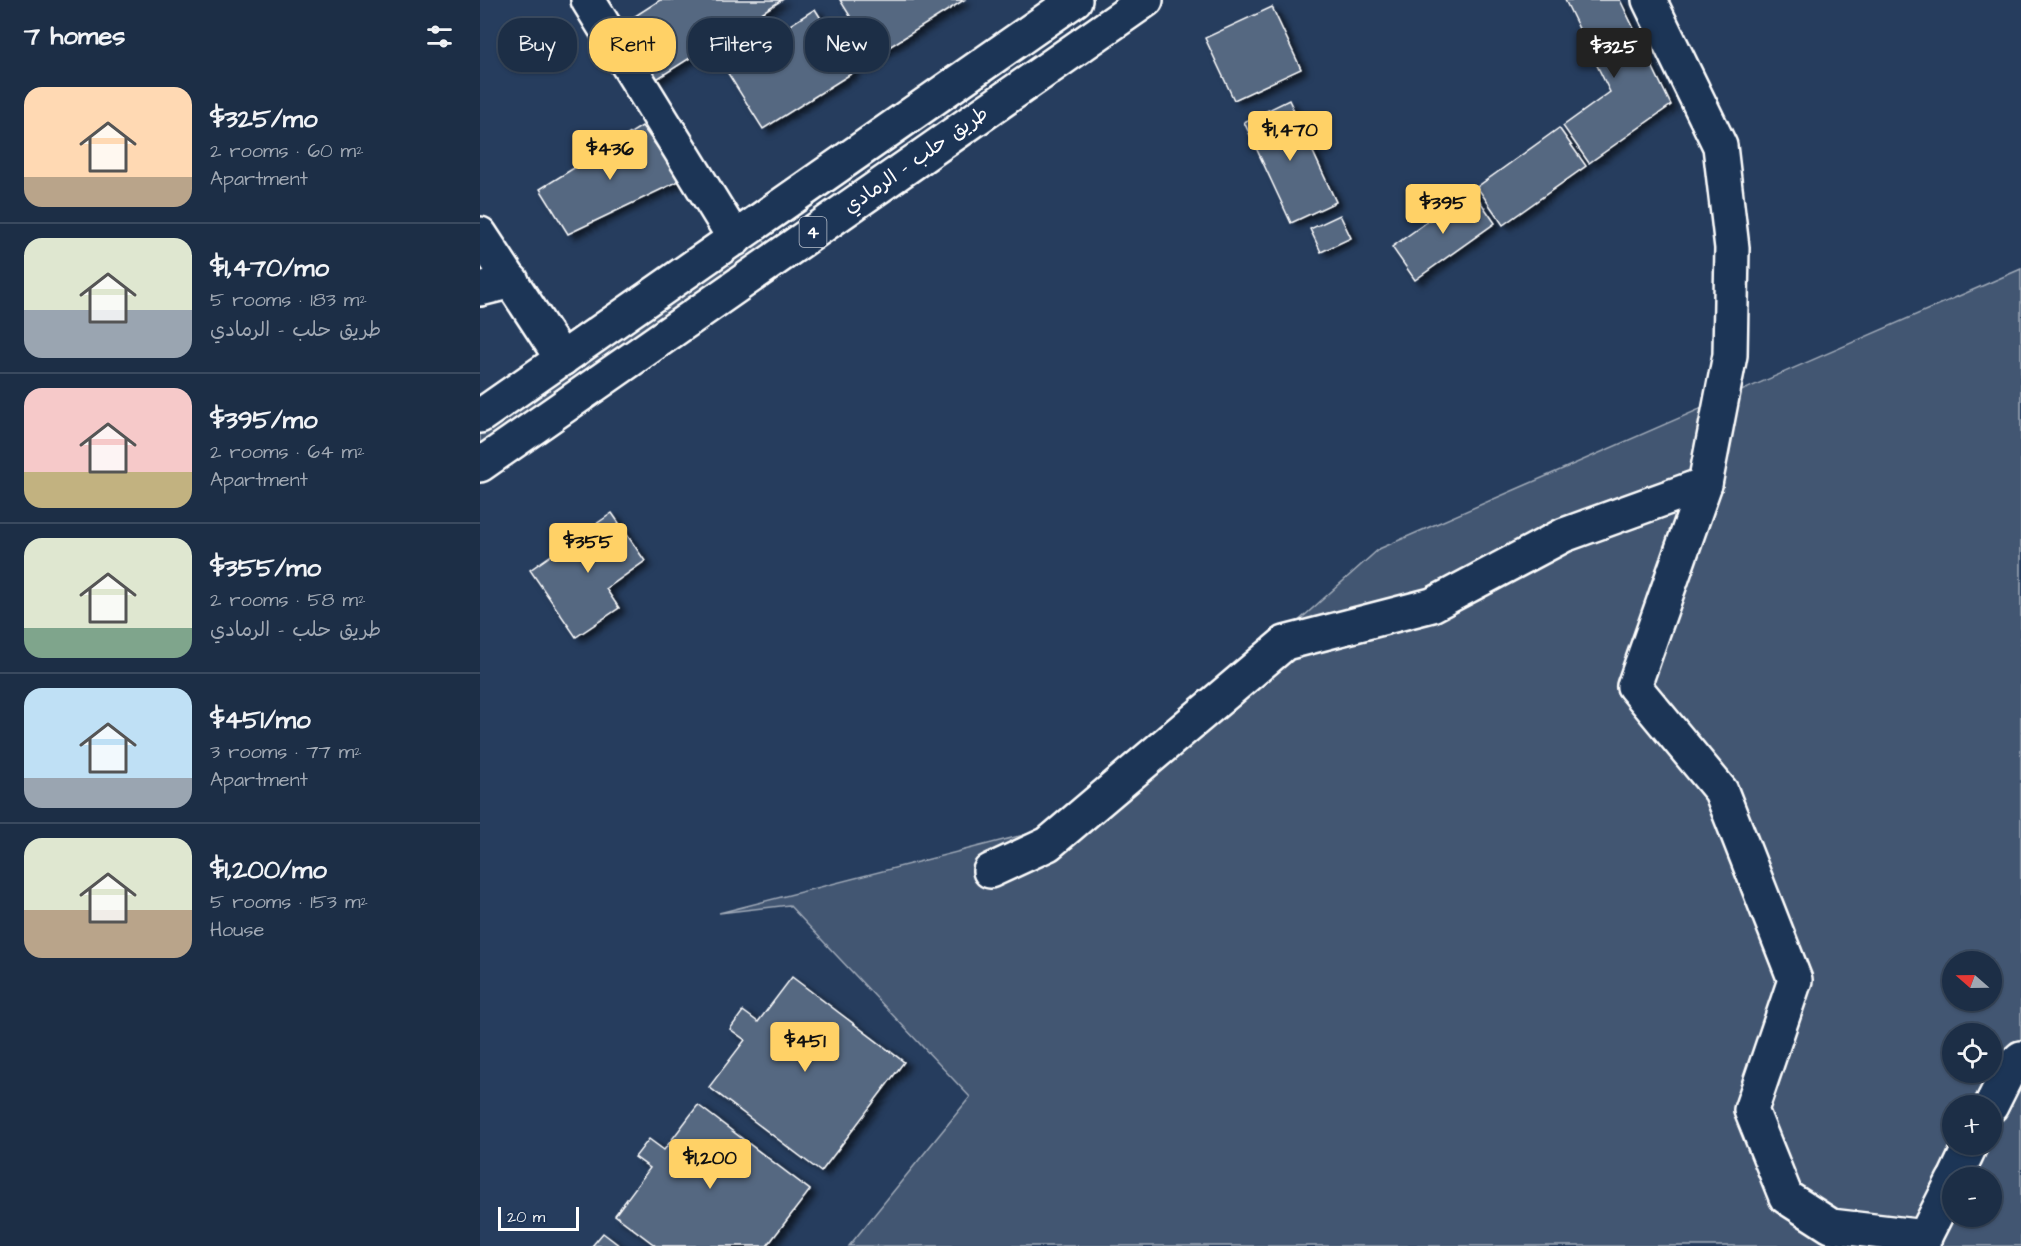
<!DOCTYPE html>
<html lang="en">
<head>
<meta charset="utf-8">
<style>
  :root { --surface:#1c2e46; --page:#25364d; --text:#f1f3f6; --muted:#a0a8b3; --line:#3a4a5f; --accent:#ffd166 }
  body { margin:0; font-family:"Architects Daughter","Playpen Sans Arabic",sans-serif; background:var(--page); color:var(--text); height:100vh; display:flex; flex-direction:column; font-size:22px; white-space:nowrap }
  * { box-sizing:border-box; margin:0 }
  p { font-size:20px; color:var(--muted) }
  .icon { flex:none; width:33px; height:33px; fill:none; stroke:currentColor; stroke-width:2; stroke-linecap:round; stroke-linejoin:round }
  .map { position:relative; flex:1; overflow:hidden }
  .panel { display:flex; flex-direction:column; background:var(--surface); width:480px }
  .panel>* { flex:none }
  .hud { position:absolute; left:18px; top:18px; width:570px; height:54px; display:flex; gap:12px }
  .needle { width:39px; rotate:290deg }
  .tools { position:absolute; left:1462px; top:951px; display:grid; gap:12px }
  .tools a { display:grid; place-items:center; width:60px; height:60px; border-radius:50%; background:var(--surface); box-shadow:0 2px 4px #0004,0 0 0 2px var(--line); font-size:30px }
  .scale { position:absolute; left:18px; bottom:15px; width:81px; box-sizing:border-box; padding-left:6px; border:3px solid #fff; border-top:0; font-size:16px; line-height:21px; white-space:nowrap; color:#fff; -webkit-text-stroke:4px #1d3557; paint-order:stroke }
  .price { position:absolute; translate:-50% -51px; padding:0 14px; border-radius:6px; background:var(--accent); color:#111; font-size:20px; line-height:39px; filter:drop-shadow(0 2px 3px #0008) }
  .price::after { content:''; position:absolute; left:50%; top:36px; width:18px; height:14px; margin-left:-9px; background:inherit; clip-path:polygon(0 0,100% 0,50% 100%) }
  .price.active { background:#222; color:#fff }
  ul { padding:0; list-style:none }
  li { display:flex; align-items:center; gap:18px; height:150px; padding:0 24px }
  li+li { border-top:2px solid var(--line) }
  li span { display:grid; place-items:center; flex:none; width:168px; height:120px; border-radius:18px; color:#555 }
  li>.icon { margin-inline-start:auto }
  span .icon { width:72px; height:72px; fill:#fffc; stroke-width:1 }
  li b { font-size:26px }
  h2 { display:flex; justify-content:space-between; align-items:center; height:72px; padding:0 24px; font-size:26px }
  .pill { padding:0 21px; border-radius:24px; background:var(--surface); box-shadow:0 2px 4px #0004,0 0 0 2px var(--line); font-size:21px; line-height:54px }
  .pill.active { background:var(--accent); color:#111 }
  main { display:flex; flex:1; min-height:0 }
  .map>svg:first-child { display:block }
</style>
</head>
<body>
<main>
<section class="panel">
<h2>7 homes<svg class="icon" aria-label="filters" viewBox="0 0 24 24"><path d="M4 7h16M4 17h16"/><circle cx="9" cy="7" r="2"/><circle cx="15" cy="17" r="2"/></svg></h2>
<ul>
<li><span style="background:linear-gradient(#ffd9b3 75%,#b9a48a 0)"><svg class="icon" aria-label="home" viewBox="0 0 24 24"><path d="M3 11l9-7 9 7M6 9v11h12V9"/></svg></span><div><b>$325/mo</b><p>2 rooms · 60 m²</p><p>Apartment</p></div></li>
<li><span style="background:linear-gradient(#dfe7d0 60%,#9aa5b1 0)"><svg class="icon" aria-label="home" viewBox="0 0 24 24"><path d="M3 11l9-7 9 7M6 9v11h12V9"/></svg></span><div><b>$1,470/mo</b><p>5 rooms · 183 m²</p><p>طريق حلب - الرمادي</p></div></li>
<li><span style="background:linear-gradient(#f6c9c9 70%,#c2b280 0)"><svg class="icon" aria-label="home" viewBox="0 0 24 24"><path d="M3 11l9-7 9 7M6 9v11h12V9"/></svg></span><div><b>$395/mo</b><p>2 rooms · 64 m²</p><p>Apartment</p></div></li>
<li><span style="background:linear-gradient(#dfe7d0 75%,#7fa58c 0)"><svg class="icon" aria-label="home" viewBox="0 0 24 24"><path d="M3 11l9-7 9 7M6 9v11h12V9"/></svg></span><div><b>$355/mo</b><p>2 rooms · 58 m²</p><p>طريق حلب - الرمادي</p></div></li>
<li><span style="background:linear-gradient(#bfe0f5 75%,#9aa5b1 0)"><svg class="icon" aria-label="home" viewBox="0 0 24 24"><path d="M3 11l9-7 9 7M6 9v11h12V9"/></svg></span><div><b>$451/mo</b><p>3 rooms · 77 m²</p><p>Apartment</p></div></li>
<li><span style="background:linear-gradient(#dfe7d0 60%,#b9a48a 0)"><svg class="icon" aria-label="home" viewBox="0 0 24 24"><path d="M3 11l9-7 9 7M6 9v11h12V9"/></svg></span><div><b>$1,200/mo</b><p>5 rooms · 153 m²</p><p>House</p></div></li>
</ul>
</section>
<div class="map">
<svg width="1541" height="1246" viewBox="0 0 1541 1246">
  <defs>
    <filter id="shadow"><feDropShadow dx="6" dy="4" stdDeviation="3" flood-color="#0009"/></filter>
  </defs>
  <rect width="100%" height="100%" fill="#263d5e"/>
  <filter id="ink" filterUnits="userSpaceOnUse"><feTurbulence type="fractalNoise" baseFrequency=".0167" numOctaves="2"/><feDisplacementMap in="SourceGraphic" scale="12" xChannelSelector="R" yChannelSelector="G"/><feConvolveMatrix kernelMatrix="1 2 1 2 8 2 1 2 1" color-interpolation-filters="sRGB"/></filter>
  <g filter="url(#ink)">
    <g fill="#425672" stroke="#a0aab8" stroke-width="1.5" fill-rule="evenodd">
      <path d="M278 237 285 242 286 253 0 451V430Z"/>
      <path d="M1541 269V1246H369L490 1097 309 905 239 913 594 822 899 549ZM1473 962H1512V1000H1473ZM1473 1034H1512V1072H1473ZM1473 1106H1512V1144H1473ZM1473 1178H1512V1216H1473Z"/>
    </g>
    <g fill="#556781" stroke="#fff" stroke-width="1.5" filter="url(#shadow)">
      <path d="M180 0H302L172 82 138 27Z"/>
      <path d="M360 0H484L395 56Z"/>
      <path d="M1085 0H1140L1191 105 1109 163 1083 126 1130 92Z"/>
      <path d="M792 7 821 69 754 100 725 38Z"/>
      <path d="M335 9 374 72 283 129 244 67Z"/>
      <path d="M809 100 856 202 811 223 764 122Z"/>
      <path d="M162 126 201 180 88 234 60 189Z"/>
      <path d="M1079 128 1106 166 1023 225 997 187Z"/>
      <path d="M992 190 1015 223 935 280 912 247Z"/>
      <path d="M860 215 871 238 841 252 830 229Z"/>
      <path d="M132 513 165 561 126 589 139 608 96 637 50 570Z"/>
      <path d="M312 977 424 1062 341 1172 229 1087 265 1040 250 1029 263 1011 278 1022Z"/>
      <path d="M218 1105 330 1190 287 1246H176L135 1215 170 1168 155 1157 169 1139 184 1150Z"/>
      <path d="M123 1233 140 1246H112Z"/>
    </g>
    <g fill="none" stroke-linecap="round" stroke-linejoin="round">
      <defs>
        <g id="minor">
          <path d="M108 0 255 239"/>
          <path d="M1169 0 1240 146 1252 248 1250 355 1225 484 1154 686 1241 791 1315 980 1271 1110 1306 1197 1351 1226 1445 1237"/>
          <path d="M0 234 82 359"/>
          <path d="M0 289 32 281"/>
          <path d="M510 871 568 844 805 643 952 605 1084 535 1225 484"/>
          <path d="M1511 1106 1530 1068 1541 1058"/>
          <path d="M1475 1178 1491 1144"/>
          <path d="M1440 1246 1473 1181"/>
        </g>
        <g id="highway">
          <path d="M0 416 595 0"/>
          <path d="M0 465 666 0"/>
        </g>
      </defs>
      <use href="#minor" stroke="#fff" stroke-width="38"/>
      <use href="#highway" stroke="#fff" stroke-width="38"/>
      <use href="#minor" stroke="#1d3557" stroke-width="33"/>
      <use href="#highway" stroke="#1d3557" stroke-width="33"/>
    </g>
  </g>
  <g text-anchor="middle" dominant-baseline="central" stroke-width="4.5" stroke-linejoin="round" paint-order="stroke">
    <rect fill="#1d3557" stroke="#bbc2cd" stroke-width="1.5" x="319.5" y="217" width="27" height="30" rx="4.5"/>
    <g font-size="18" font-weight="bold" fill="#fff">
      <text x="333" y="232">4</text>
    </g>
    <g font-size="20" fill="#fff" stroke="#1d3557">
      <text transform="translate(436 160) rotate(-35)">طريق حلب - الرمادي</text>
    </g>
  </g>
</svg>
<div class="tools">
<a><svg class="needle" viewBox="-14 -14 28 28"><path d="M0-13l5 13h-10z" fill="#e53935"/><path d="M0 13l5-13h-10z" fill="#a0a8b3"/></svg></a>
<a><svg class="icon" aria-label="locate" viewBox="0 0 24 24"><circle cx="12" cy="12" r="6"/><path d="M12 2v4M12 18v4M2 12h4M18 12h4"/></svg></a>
<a>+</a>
<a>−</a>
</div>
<div class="scale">20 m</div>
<b class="price active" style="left:1134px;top:79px">$325</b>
<b class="price" style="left:810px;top:162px">$1,470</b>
<b class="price" style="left:130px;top:181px">$436</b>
<b class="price" style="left:963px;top:235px">$395</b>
<b class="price" style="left:108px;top:574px">$355</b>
<b class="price" style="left:325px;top:1073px">$451</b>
<b class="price" style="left:230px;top:1190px">$1,200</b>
<div class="hud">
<a class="pill">Buy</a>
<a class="pill active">Rent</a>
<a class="pill">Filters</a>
<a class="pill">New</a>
</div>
</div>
</main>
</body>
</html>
